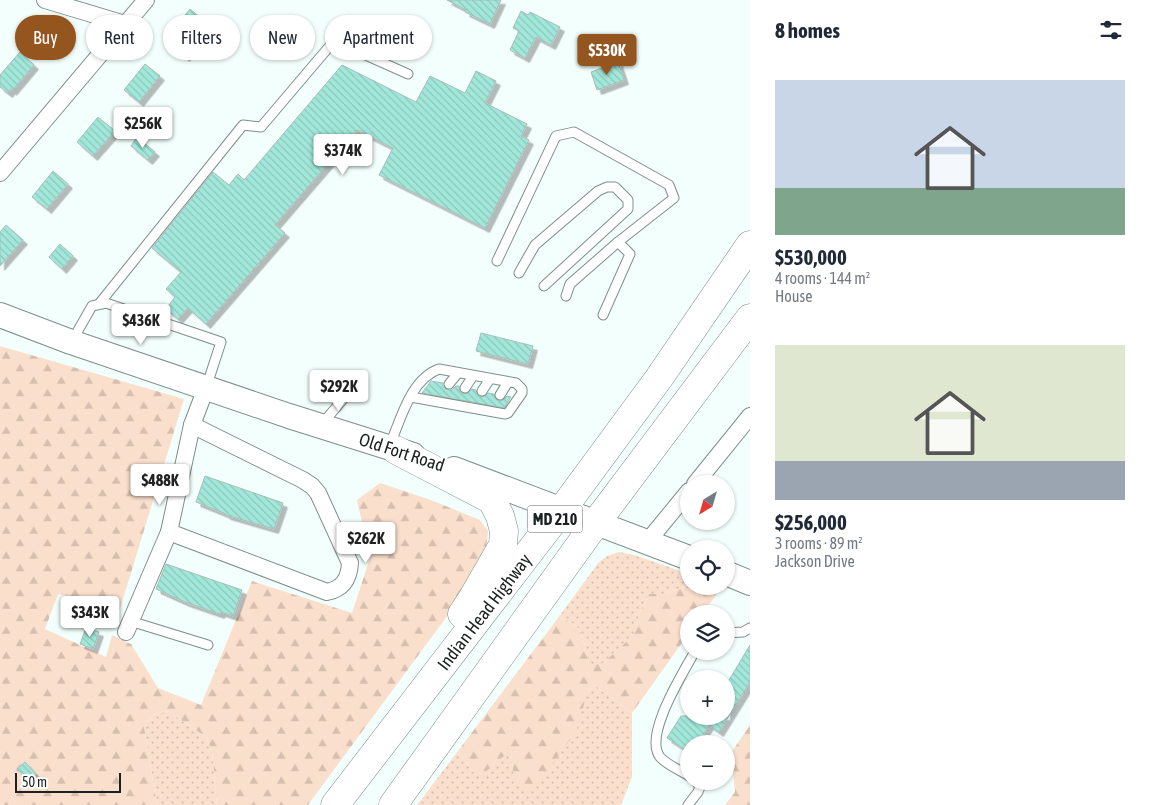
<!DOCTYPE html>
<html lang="en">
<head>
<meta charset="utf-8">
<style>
  :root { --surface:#fff; --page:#f6f6f7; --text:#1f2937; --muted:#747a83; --accent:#95551f }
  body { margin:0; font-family:"Asap Condensed",sans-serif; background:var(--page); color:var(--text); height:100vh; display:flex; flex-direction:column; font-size:19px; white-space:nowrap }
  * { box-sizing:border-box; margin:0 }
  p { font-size:16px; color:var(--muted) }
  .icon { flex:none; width:28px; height:28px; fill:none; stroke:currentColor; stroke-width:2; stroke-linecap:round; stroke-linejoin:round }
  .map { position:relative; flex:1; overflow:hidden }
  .details { display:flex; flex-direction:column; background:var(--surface); width:400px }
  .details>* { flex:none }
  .top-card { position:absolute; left:15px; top:15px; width:475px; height:45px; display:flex; gap:10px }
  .needle { width:32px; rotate:217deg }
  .fabs { position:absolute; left:680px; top:475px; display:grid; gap:10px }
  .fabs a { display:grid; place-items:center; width:55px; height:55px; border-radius:50%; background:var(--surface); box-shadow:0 1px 4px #0004; font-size:25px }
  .scale { position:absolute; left:15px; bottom:12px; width:106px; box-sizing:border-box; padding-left:5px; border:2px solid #1a2120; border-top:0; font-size:14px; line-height:18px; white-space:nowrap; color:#1a2120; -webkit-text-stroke:4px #fff; paint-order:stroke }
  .price { position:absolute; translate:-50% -42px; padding:0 11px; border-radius:5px; background:#fff; color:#222; font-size:16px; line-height:32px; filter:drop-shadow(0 1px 2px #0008) }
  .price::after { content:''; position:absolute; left:50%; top:30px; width:15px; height:11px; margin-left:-8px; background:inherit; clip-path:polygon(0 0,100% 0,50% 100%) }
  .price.on { background:var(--accent); color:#fff }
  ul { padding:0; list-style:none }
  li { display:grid; align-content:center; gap:10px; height:265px; padding:0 25px }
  li span { display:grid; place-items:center; height:155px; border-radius:0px; color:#555 }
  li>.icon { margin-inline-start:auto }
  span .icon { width:90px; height:90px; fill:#fffc; stroke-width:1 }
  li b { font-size:21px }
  h2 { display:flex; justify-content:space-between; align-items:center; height:60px; padding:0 25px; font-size:21px }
  .chip { padding:0 18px; border-radius:22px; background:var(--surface); box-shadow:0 1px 4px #0004; font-size:18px; line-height:45px }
  .chip.on { background:var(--accent); color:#fff }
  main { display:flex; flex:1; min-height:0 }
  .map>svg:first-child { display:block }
</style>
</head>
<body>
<main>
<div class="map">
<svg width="750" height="805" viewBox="0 0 750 805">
  <defs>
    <pattern id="grass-dots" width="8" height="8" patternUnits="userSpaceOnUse" patternTransform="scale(1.25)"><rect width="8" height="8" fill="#fbdfcd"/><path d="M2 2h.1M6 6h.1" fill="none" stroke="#d7bfb0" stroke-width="1.8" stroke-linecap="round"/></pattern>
    <pattern id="forest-firs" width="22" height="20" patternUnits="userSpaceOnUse" patternTransform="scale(1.25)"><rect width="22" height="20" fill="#fbdfcd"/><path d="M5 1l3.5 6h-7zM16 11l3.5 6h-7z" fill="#d7bfb0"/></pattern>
    <pattern id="building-back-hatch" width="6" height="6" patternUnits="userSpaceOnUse" patternTransform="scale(1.25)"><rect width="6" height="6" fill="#a2e8da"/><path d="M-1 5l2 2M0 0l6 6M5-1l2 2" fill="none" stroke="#8bc7bb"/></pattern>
    <filter id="shadow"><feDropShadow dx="4.5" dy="4.5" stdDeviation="0" flood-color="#0004"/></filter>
  </defs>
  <rect width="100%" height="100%" fill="#f3fffc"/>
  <g fill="url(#grass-dots)">
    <path d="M619 552 634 555 689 574V586H722L714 598 684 587 665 594H649L640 612 633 636 602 664H589C583 641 585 623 558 618L599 562 607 556Z"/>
    <path d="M593 684 632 713V777L621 805H417L458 751 473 772 511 750 513 771 587 694Z"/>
    <path d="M168 711 206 737 212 751 217 805H157L144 727 153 715Z"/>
  </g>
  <g fill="url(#forest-firs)">
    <path d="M0 346 184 399 120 609 58 594 45 629 106 657 112 635 131 644 158 688 201 705 252 581 352 613 370 558 357 500 380 483 431 500 480 520 488 531 486 550 456 604 308 805H217L212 751 206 737 168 711 153 715 144 727 157 805H0Z"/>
    <path d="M684 587 714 598 702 614H689V633L632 713 593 684 587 694 576 732 544 775 528 790 518 786 513 771 511 750 483 774 473 772 458 751 558 618C585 623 583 641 589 664H602L633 636 640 612 649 594H665Z"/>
    <path d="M750 725V805H725L735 792 731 753Z"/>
  </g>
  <g fill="url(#building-back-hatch)" stroke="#a9bcb8" filter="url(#shadow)">
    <path d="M447 0H501L490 24 465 12 466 10Z"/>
    <path d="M190 9 213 28 202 41 201 40 185 57 167 42 171 37 169 35Z"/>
    <path d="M521 11 528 15 530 12 560 27 551 45 536 37 525 58 510 50 519 31 513 28Z"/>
    <path d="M20 52 34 65 12 91 11 89 8 93 0 87V75Z"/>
    <path d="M618 62 624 80 597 90 591 72Z"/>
    <path d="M145 64 160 76 139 102 124 90Z"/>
    <path d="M342 65 416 102 430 76 465 93 476 71 496 81 485 103 527 124 521 136 529 140 485 228 379 175 393 148 357 130 275 225 285 233 206 324 188 308 178 319 166 309 175 297 166 289 181 272 152 248 213 172 229 185 238 174 244 180Z"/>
    <path d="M98 117 115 131 93 156 77 142Z"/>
    <path d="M137 137 155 152 148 160 131 146Z"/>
    <path d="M53 171 68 184 47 209 32 197Z"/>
    <path d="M6 225 23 240 0 266V232Z"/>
    <path d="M60 244 73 256 62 269 49 257Z"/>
    <path d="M481 333 533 346 528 364 476 351Z"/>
    <path d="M431 381 443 383V387L448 390H452L456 386H459L460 391 464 394 468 393 472 389 476 390 477 394 481 397 485 396 488 393 494 394 495 398 499 401 503 400 507 396 511 397 504 408 422 393Z"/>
    <path d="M205 476 283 503 274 529 226 515V514L196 502Z"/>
    <path d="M166 564 242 590 233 616 221 612 220 614 185 602 156 589Z"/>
    <path d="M86 628 99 632 93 649 80 644Z"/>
    <path d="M750 645V682L719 732 709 725 697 744H689V752L667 738 681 716H726V685Z"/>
    <path d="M25 762 36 774 28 781 17 769Z"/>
  </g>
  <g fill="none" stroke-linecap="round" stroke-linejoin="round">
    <defs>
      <g id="lane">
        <path d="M497 261 556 136 574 132 669 185 674 198 618 242 570 284 566 296"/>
        <path d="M519 273 535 245 598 191 607 187H615L628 200V209L544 286"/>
        <path d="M99 304 243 125 261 127 334 41 408 74"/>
        <path d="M603 315 630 254 618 242"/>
        <path d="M72 341 92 306 106 303 221 342 206 388"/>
        <path d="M449 384 458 373"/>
        <path d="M465 388 473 376"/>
        <path d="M482 391 490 379"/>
        <path d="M500 395 508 382"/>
        <path d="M322 424 350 391"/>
        <path d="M389 447C400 422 410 379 439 369L516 383 522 389V393L508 413 505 414 411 397"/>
        <path d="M130 621 208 645"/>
        <path d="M726 633 743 632 750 628"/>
        <path d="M689 776C680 770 667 765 660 757 643 735 684 672 695 651"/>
        <path d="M688 805 698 792 700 787 696 781"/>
      </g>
      <g id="street">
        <path d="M45 0 125 24"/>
        <path d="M0 173 146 0"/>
        <path d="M695 484 750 416"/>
        <path d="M169 532 327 592C343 589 349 579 350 563L318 493 312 486 303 480 192 425"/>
        <path d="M648 541 689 491"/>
        <path d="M126 632 169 532 192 425 206 388"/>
      </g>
      <g id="secondary">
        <path d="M0 315 71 342 289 416 413 455"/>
        <path d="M454 469 689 558"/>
        <path d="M726 573 750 583"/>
      </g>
      <g id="highway">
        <path d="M396 450 492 500 500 516 504 531 503 545 472 599 462 614"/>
        <path id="s1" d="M335 805 561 511 659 378 750 245"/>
        <path d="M393 805 595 524 750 318"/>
      </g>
    </defs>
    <use href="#lane" stroke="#7d8f8b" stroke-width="11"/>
    <use href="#street" stroke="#7d8f8b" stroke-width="18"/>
    <use href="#secondary" stroke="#7d8f8b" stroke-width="26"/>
    <use href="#highway" stroke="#7d8f8b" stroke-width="29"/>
    <use href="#lane" stroke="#fff" stroke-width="9"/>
    <use href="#street" stroke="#fff" stroke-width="16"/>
    <use href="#secondary" stroke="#fff" stroke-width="24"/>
    <use href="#highway" stroke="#fff" stroke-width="28"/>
  </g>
  <g text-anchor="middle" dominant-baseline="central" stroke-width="5" stroke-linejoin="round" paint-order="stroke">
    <rect fill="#fff" stroke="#5f6463" stroke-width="1" x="527.5" y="505.5" width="55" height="27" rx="4"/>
    <g font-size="16" font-weight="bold" fill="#1a2120">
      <text x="555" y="519">MD 210</text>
    </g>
    <g font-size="18" fill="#1a2120" stroke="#fff">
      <text transform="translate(402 452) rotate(18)">Old Fort Road</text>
      <text stroke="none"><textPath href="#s1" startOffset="244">Indian Head Highway</textPath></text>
    </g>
  </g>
</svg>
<div class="fabs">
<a><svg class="needle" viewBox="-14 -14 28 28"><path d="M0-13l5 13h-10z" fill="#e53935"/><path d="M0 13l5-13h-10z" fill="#747a83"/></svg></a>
<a><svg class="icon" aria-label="locate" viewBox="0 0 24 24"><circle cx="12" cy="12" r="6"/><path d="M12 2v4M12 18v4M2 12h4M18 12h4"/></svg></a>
<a><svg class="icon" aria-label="layers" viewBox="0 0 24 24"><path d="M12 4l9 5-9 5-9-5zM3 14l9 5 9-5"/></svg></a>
<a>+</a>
<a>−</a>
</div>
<div class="scale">50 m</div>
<b class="price on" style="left:607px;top:76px">$530K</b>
<b class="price" style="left:143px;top:149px">$256K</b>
<b class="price" style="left:343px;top:176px">$374K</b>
<b class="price" style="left:141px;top:346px">$436K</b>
<b class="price" style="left:339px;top:412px">$292K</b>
<b class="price" style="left:160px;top:506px">$488K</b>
<b class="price" style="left:366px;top:564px">$262K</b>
<b class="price" style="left:90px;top:638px">$343K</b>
<div class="top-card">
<a class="chip on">Buy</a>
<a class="chip">Rent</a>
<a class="chip">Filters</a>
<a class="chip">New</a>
<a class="chip">Apartment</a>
</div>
</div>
<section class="details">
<h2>8 homes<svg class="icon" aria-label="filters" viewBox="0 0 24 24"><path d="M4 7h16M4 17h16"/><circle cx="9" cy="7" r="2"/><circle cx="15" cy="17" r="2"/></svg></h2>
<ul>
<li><span style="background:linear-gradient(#c9d6e8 70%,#7fa58c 0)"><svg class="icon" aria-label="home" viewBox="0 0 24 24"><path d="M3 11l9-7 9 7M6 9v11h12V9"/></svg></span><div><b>$530,000</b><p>4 rooms · 144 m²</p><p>House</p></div></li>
<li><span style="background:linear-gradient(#dfe7d0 75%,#9aa5b1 0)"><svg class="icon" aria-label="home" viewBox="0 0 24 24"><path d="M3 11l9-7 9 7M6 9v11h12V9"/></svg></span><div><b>$256,000</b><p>3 rooms · 89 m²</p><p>Jackson Drive</p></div></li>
</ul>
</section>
</main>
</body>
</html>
